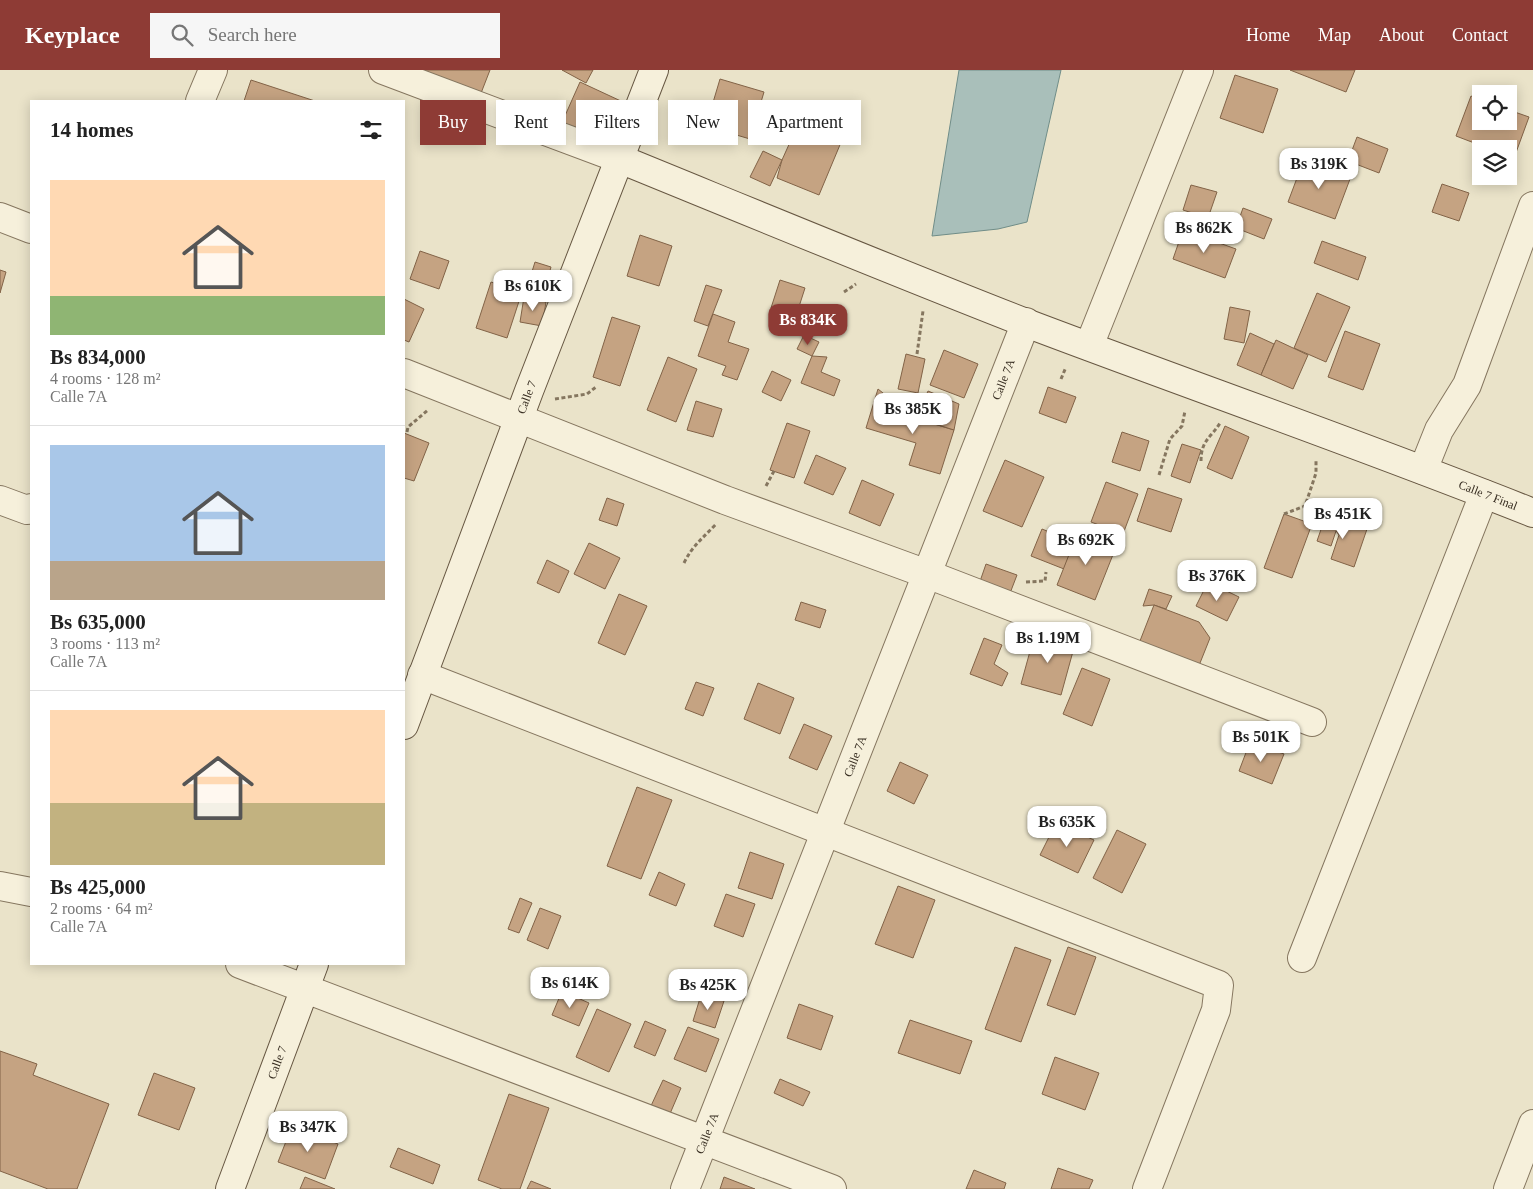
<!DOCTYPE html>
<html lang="en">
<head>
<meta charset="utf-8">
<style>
  :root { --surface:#fff; --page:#f6f6f6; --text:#222; --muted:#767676; --line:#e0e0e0; --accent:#8e3b35 }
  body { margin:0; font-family:"Times New Roman",serif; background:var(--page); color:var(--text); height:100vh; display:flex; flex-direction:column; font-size:19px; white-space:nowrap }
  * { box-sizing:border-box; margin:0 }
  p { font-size:16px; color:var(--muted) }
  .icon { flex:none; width:28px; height:28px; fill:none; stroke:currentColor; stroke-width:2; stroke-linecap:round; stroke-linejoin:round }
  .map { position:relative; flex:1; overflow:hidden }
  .details { position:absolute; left:30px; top:30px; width:375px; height:865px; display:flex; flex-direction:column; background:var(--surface); border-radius:0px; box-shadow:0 2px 12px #0003 }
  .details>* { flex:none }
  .banner { position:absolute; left:420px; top:30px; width:475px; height:45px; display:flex; gap:10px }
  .buttons { position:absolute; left:1472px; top:15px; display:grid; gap:10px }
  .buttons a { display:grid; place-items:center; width:45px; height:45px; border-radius:0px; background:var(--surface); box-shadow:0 2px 12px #0003; font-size:25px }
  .price { position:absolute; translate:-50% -42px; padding:0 11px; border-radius:10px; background:#fff; color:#222; font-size:16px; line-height:32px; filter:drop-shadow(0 1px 2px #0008) }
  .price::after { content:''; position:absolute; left:50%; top:30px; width:15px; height:11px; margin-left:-8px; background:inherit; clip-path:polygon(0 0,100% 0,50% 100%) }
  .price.current { background:var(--accent); color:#fff }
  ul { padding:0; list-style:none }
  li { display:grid; align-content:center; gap:10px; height:265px; padding:0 20px }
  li+li { border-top:1px solid var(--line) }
  li span { display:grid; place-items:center; height:155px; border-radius:0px; color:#555 }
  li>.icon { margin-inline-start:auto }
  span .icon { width:90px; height:90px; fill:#fffc; stroke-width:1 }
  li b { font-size:21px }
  h2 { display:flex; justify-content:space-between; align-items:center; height:60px; padding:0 20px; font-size:21px }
  .chip { padding:0 18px; border-radius:0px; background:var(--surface); box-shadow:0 2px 12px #0003; font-size:18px; line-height:45px }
  .chip.current { background:var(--accent); color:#fff }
  header { display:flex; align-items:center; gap:30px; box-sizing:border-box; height:70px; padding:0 25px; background:var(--accent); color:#fff }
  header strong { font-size:24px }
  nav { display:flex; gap:28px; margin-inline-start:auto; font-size:18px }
  .search { width:350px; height:45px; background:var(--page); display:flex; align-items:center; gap:12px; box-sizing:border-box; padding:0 18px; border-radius:0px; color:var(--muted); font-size:19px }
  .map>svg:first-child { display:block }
</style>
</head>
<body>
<header>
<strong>Keyplace</strong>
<div class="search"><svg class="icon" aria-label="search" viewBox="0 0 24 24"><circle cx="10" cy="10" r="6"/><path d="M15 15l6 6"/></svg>Search here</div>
<nav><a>Home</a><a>Map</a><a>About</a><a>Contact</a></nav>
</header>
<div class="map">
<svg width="1533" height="1119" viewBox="0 0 1533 1119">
  <rect width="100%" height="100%" fill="#eae3c9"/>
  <path fill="#a9bfba" stroke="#708d88" d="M959 0H1061L1027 152 998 159 932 166Z"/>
  <g fill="#c5a382" stroke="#826347">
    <path d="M423 0H490L476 36 417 13Z"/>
    <path d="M562 0H593L586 13Z"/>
    <path d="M1290 0H1355L1346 22Z"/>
    <path d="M1235 5 1278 19 1263 63 1220 48Z"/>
    <path d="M720 9 764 22 750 69 706 56Z"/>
    <path d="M251 10 315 31H244Z"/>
    <path d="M580 12 623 32 603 76 560 57Z"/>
    <path d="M1471 26 1481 30V51H1509V40L1529 47 1514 88 1509 86V79H1490L1456 66Z"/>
    <path d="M688 38 710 44 706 56 723 61 718 74 680 63Z"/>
    <path d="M804 41 847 58 819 125 777 108 782 90Z"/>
    <path d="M1357 67 1388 79 1379 103 1348 91Z"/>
    <path d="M763 81 782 90 770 116 750 107Z"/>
    <path d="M1303 92 1350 109 1335 149 1288 132Z"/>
    <path d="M1442 114 1469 123 1459 151 1432 142Z"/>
    <path d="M1191 115 1217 122 1208 148 1183 140Z"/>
    <path d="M1243 138 1272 149 1264 169 1236 158Z"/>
    <path d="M1183 160 1236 179 1225 208 1173 189Z"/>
    <path d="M640 165 672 176 659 216 627 206Z"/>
    <path d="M1322 171 1366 187 1358 210 1314 193Z"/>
    <path d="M420 181 449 191 439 219 410 209Z"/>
    <path d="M535 192 551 197 542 229 525 224Z"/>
    <path d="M0 200 6 202 0 223Z"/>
    <path d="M780 210 805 218 796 246 771 238Z"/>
    <path d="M491 212 522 222 507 268 476 258Z"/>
    <path d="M706 215 722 220 708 256 694 251Z"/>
    <path d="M1317 223 1350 237 1326 292 1294 278Z"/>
    <path d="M524 227 546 232 542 256 520 252Z"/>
    <path d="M404 229 424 239 409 272 404 270Z"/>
    <path d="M1230 237 1250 241 1244 273 1224 269Z"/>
    <path d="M713 244 735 252 728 272 749 279 737 310 722 305 726 296 698 286Z"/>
    <path d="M612 247 640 256 620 316 593 307Z"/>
    <path d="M1345 261 1380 274 1363 320 1328 307Z"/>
    <path d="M1250 263 1274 274 1261 305 1237 295Z"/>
    <path d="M804 265 819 272 812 286 797 279Z"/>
    <path d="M1276 270 1308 285 1293 319 1261 305Z"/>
    <path d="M944 280 978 294 964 328 930 315Z"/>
    <path d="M906 284 925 289 918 323 898 319Z"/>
    <path d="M812 286 827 287 821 302 840 310 834 326 801 313Z"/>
    <path d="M668 287 697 299 676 352 647 340Z"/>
    <path d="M772 301 791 310 781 331 762 322Z"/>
    <path d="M1048 317 1076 327 1066 353 1039 343Z"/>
    <path d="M878 319 888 327 884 339 954 360 940 404 909 395 916 373 866 358Z"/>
    <path d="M928 321 959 334 954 360 916 348Z"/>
    <path d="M696 331 722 339 713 367 687 360Z"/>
    <path d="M787 353 810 361 794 408 770 400Z"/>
    <path d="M1225 356 1249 367 1232 409 1207 398Z"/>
    <path d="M1122 362 1149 371 1140 401 1112 392Z"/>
    <path d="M404 363 429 373 414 411 404 408Z"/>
    <path d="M1182 374 1201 380 1190 413 1171 406Z"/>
    <path d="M816 385 846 398 833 425 804 413Z"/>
    <path d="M1005 390 1044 407 1022 457 983 441Z"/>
    <path d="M862 410 894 424 880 456 849 443Z"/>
    <path d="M1106 412 1138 424 1123 464 1091 452Z"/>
    <path d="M1148 418 1182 429 1171 462 1137 451Z"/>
    <path d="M607 428 624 434 617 456 599 450Z"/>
    <path d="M1284 444 1312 454 1292 508 1264 498Z"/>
    <path d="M1326 445 1367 459 1354 497 1331 489 1339 465 1336 461 1331 476 1317 471Z"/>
    <path d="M1042 459 1074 472 1064 499 1031 486Z"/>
    <path d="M1078 462 1116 477 1095 530 1057 515Z"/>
    <path d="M589 473 620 488 605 519 574 504Z"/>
    <path d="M547 490 569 501 559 523 537 513Z"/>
    <path d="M986 494 1017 505 1007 531 977 520Z"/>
    <path d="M1208 512 1239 527 1227 551 1196 536Z"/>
    <path d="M1149 519 1172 526 1166 539 1154 535 1143 536Z"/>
    <path d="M619 524 647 536 625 585 598 573Z"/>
    <path d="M801 532 826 540 820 558 795 550Z"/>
    <path d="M1154 535 1199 552 1210 568 1198 598 1138 576Z"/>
    <path d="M1035 563 1075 574 1061 625 1021 614Z"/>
    <path d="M984 568 1002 575 994 594 1008 603 1002 616 970 604Z"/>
    <path d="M1082 598 1110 609 1092 656 1063 644Z"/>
    <path d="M696 612 714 618 703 646 685 639Z"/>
    <path d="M758 613 794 628 780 664 744 649Z"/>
    <path d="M804 654 832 666 817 700 789 688Z"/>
    <path d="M1250 672 1284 684 1272 714 1239 701Z"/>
    <path d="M900 692 928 705 914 734 887 721Z"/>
    <path d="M637 717 672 730 641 809 607 796Z"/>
    <path d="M1056 753 1094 770 1078 803 1040 785Z"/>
    <path d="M1117 760 1146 774 1122 823 1093 808Z"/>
    <path d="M750 782 784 794 772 829 738 818Z"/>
    <path d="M659 802 685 814 676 836 649 825Z"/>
    <path d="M898 816 935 830 913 888 875 874Z"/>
    <path d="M726 824 755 834 743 867 714 856Z"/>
    <path d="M520 828 532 833 519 863 508 859Z"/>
    <path d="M540 838 561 846 548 879 527 870Z"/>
    <path d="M1015 877 1051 890 1021 972 985 959Z"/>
    <path d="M1068 877 1096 887 1075 945 1047 935Z"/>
    <path d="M562 921 589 933 579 956 552 945Z"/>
    <path d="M701 925 724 931 715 958 693 951Z"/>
    <path d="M799 934 833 946 821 980 787 968Z"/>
    <path d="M597 939 631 954 609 1002 576 987Z"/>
    <path d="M910 950 972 971 960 1004 898 983Z"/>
    <path d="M645 951 666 960 655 986 634 977Z"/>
    <path d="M688 957 719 969 706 1002 674 989Z"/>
    <path d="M0 981 37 994 33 1005 109 1034 77 1119H48L0 1101Z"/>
    <path d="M1055 987 1099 1003 1085 1040 1042 1024Z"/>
    <path d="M154 1003 195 1018 179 1060 138 1045Z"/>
    <path d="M780 1009 810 1022 803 1036 774 1023Z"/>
    <path d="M663 1010 681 1018 669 1046 650 1038Z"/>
    <path d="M509 1024 549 1038 520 1119H502L478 1110Z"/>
    <path d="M292 1056 338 1074 325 1109 278 1092Z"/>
    <path d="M398 1078 440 1095 433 1114 390 1097Z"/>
    <path d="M1058 1098 1093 1110 1089 1119H1051Z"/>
    <path d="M974 1100 1006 1113 1004 1119H966Z"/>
    <path d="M305 1107 335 1119H300Z"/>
    <path d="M724 1107 755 1119H720Z"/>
    <path d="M531 1111 551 1119H527Z"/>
  </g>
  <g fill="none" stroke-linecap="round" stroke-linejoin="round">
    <defs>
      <g id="street">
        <path d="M383 0 620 89"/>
        <path d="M200 31 213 0"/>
        <path d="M0 147 31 159"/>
        <path d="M1089 276 1199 0"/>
        <path d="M404 303 725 430 927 504 1312 652"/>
        <path d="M1423 400 1439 360 1467 315 1533 136"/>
        <path d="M0 430 27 440 31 438"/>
        <path d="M422 605 1219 915 1216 940 1147 1119"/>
        <path d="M0 816 31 822"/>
        <path d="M1302 888 1484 424"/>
        <path d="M240 894 832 1119"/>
        <path id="s1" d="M685 1119 1026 252"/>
        <path d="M1508 1119 1533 1054"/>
      </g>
      <g id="secondary">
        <path id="s2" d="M620 89C755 144 890 200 1026 253 1195 317 1365 376 1533 443"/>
        <path id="s3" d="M404 655 529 321 654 0"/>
        <path id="s4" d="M230 1119 314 894"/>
      </g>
    </defs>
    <use href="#street" stroke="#85765f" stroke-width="30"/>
    <use href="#secondary" stroke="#675742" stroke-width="30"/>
    <g stroke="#85765f" stroke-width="3" stroke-dasharray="4 2.5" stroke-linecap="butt">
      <path d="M844 222 856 214"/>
      <path d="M917 284 923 241"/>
      <path d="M1061 309 1066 297"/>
      <path d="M555 329 587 324 596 317"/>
      <path d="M407 362 408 357 428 340"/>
      <path d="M1201 391C1201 370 1211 368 1220 353"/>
      <path d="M1159 405 1170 369 1182 356 1185 341"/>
      <path d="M766 416 774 401"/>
      <path d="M1284 444 1305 436 1316 403V389"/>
      <path d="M684 493C692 476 704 467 716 454"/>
      <path d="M1026 512 1045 511 1046 502"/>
    </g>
    <use href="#street" stroke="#f6f0db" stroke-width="28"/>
    <use href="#secondary" stroke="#f6f0db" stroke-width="28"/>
  </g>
  <g text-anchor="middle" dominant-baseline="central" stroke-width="4" stroke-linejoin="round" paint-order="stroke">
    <g font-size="12" fill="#372d21" stroke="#f3edd7">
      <text stroke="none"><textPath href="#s1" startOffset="870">Calle 7A</textPath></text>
      <text stroke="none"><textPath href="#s3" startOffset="350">Calle 7</textPath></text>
      <text stroke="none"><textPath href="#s2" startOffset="931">Calle 7 Final</textPath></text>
      <text stroke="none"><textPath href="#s1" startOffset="465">Calle 7A</textPath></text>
      <text stroke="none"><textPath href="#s4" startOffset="135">Calle 7</textPath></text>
      <text stroke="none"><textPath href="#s1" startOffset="60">Calle 7A</textPath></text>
    </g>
  </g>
</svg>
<div class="buttons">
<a><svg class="icon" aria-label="locate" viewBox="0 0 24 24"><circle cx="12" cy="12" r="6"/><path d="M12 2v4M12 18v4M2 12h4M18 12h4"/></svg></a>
<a><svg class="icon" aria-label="layers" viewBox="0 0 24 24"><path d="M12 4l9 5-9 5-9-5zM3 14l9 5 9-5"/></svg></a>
</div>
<b class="price" style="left:1319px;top:120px">Bs 319K</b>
<b class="price" style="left:1204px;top:184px">Bs 862K</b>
<b class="price" style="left:533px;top:242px">Bs 610K</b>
<b class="price current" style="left:808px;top:276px">Bs 834K</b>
<b class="price" style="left:913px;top:365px">Bs 385K</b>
<b class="price" style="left:1343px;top:470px">Bs 451K</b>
<b class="price" style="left:1086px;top:496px">Bs 692K</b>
<b class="price" style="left:1217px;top:532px">Bs 376K</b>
<b class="price" style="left:1048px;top:594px">Bs 1.19M</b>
<b class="price" style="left:1261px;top:693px">Bs 501K</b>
<b class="price" style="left:1067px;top:778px">Bs 635K</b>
<b class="price" style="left:570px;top:939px">Bs 614K</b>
<b class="price" style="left:708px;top:941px">Bs 425K</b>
<b class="price" style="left:308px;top:1083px">Bs 347K</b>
<div class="banner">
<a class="chip current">Buy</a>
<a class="chip">Rent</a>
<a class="chip">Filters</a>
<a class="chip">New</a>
<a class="chip">Apartment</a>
</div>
<section class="details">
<h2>14 homes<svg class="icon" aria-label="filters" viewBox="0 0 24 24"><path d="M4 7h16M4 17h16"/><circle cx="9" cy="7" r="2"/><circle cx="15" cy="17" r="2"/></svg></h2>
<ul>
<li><span style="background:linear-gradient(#ffd9b3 75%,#8fb573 0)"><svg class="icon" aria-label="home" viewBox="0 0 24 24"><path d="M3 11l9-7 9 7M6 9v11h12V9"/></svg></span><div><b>Bs 834,000</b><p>4 rooms · 128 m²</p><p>Calle 7A</p></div></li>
<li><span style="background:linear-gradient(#a9c7e8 75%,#b9a48a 0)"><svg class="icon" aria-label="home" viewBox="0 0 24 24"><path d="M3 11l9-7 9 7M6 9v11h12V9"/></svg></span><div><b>Bs 635,000</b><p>3 rooms · 113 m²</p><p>Calle 7A</p></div></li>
<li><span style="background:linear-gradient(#ffd9b3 60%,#c2b280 0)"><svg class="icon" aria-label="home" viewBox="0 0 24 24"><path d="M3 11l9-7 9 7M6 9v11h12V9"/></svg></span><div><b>Bs 425,000</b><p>2 rooms · 64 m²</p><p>Calle 7A</p></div></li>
</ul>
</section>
</div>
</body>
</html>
